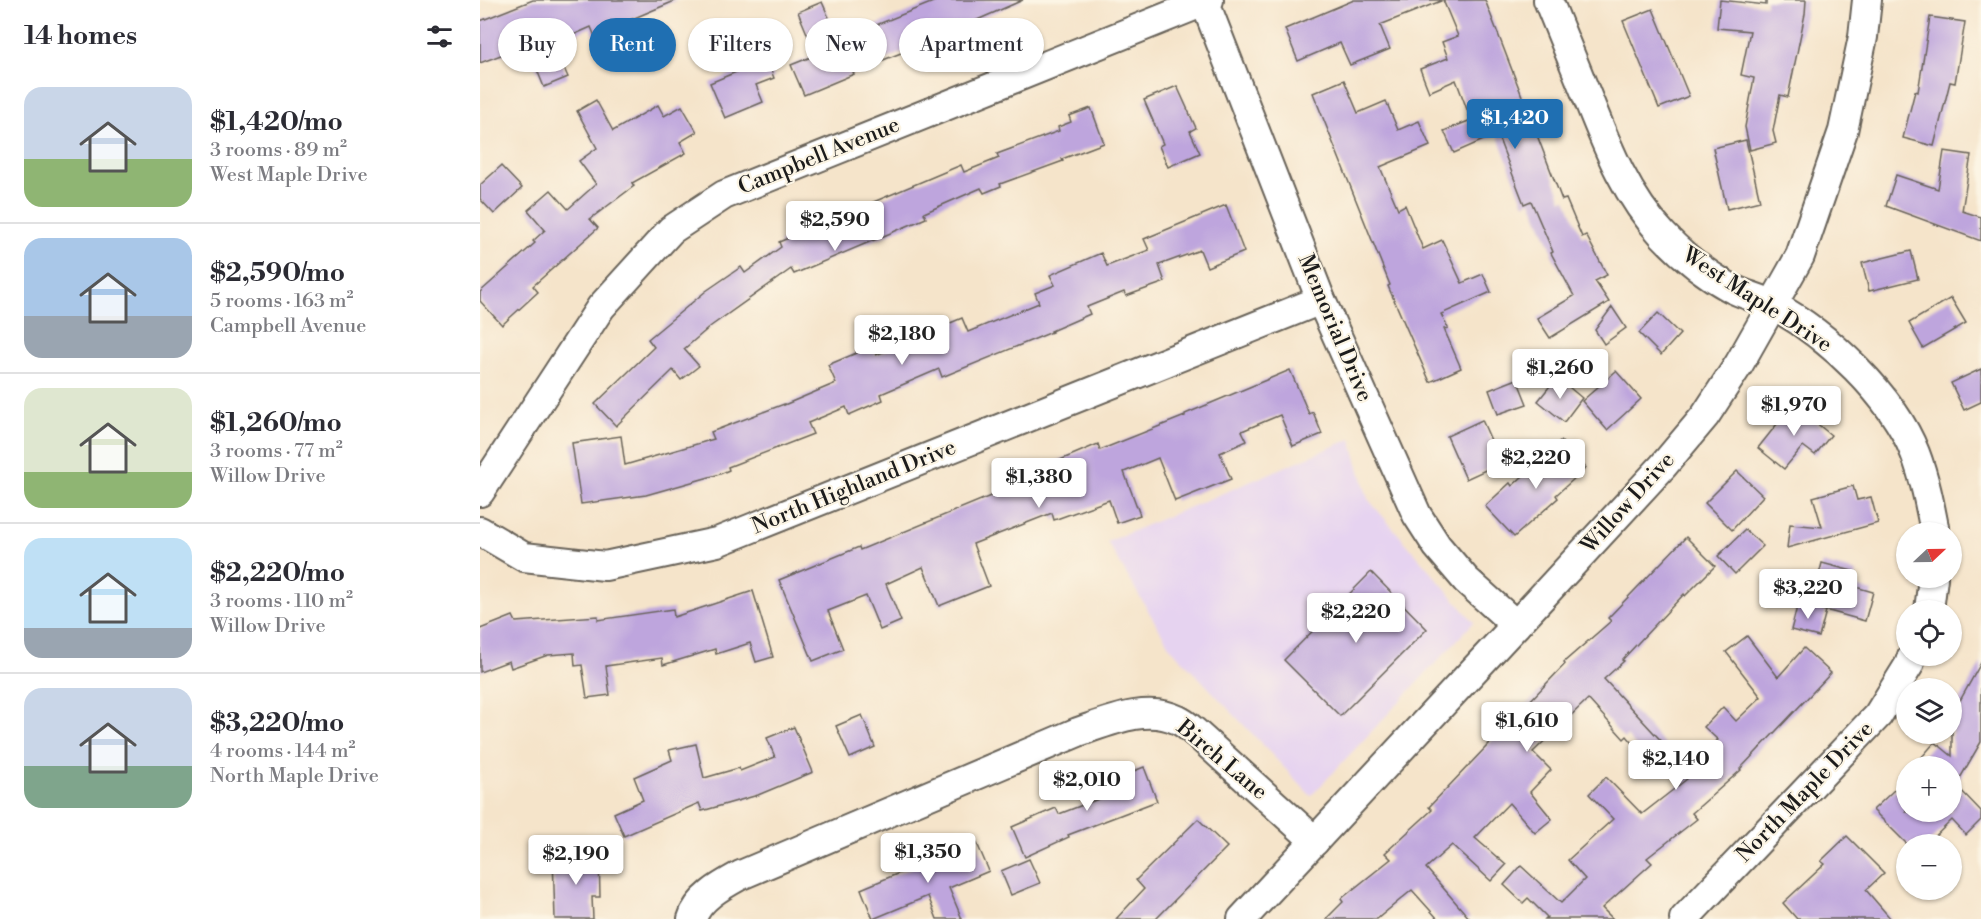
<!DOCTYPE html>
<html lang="en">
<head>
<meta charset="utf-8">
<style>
  :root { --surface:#fff; --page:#f2f2f3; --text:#2b2b33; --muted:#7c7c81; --line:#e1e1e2; --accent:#1f6fb2 }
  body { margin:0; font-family:"Libre Bodoni",serif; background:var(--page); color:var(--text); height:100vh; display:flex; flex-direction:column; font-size:22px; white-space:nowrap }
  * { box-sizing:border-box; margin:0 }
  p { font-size:20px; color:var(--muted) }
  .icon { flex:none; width:33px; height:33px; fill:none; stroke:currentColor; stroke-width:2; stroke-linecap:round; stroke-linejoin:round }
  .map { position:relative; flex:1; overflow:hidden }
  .panel { display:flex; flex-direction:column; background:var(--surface); width:480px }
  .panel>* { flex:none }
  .hud { position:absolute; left:18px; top:18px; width:570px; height:54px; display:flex; gap:12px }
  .needle { width:39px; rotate:68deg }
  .fabs { position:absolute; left:1416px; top:522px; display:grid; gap:12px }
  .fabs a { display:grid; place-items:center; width:66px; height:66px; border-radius:50%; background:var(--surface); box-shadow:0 2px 4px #0004; font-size:30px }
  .price { position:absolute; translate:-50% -51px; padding:0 14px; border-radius:6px; background:#fff; color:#222; font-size:20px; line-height:39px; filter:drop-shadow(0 2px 3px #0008) }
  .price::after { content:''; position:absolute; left:50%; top:36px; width:18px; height:14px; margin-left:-9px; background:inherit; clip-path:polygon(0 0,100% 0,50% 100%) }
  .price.current { background:var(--accent); color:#fff }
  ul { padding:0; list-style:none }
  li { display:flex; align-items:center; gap:18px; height:150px; padding:0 24px }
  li+li { border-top:2px solid var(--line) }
  li span { display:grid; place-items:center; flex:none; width:168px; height:120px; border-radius:18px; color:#555 }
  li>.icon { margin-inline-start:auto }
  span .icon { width:72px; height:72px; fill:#fffc; stroke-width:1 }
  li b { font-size:26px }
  h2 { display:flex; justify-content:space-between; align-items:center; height:72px; padding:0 24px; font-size:26px }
  .tag { padding:0 21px; border-radius:27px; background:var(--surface); box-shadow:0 2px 4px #0004; font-size:21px; line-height:54px }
  .tag.current { background:var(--accent); color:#fff }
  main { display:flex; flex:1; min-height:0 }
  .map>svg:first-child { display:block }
</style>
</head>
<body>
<main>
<section class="panel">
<h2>14 homes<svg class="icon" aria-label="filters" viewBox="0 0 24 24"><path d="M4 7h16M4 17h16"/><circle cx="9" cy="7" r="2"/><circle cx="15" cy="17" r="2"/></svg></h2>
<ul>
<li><span style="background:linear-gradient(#c9d6e8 60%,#8fb573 0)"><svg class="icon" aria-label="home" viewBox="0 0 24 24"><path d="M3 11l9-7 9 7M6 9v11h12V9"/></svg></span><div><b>$1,420/mo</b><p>3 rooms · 89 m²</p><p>West Maple Drive</p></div></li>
<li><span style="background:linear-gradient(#a9c7e8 65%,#9aa5b1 0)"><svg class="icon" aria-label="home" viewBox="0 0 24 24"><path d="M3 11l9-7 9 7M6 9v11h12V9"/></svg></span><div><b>$2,590/mo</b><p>5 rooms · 163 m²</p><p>Campbell Avenue</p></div></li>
<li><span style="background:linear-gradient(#dfe7d0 70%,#8fb573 0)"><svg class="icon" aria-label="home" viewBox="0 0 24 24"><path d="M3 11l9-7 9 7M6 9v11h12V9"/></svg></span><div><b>$1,260/mo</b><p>3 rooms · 77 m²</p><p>Willow Drive</p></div></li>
<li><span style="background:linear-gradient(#bfe0f5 75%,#9aa5b1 0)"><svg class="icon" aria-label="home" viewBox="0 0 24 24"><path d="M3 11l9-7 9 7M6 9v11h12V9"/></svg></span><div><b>$2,220/mo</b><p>3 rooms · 110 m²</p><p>Willow Drive</p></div></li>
<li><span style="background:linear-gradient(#c9d6e8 65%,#7fa58c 0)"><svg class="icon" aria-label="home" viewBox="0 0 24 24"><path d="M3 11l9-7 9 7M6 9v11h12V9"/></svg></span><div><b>$3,220/mo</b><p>4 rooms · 144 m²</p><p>North Maple Drive</p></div></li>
</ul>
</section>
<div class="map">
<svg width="1501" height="919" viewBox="0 0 1501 919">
  <rect width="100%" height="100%" fill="#fcf5e5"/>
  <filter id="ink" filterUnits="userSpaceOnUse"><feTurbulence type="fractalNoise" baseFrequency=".0167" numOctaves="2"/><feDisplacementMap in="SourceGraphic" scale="12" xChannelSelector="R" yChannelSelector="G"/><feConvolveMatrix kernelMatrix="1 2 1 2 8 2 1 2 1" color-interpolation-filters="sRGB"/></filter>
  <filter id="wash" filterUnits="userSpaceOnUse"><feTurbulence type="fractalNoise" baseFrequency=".008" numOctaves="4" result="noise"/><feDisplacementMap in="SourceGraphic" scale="24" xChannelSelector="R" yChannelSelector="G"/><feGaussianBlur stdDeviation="1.35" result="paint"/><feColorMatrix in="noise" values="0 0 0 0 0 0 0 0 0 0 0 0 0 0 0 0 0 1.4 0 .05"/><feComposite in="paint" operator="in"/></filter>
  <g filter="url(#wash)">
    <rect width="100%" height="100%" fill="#f5e4ca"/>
    <path fill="#e6d3f0" d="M871 439 888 499 994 622 831 796 690 647 627 542Z"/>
    <g id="blocks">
      <g fill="#bea5dd">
        <path d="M53 0H197L138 25 148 48 124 58 111 27 73 44 88 77 64 87 47 45 0 63V21Z"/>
        <path d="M458 0H543L426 51 373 72 374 74 324 95 311 65 336 55 318 12 342 2 359 40Z"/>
        <path d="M874 0H961V1L900 25 910 49 870 65 860 43 818 61 805 29Z"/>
        <path d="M963 0H1005L1082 200 1086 199 1102 237 1106 235 1127 275 1115 281 1129 302 1070 338 1057 318 1094 296 1071 253 1073 252 1051 201 1044 204 1017 134 974 153 964 131 991 120 976 80 949 92 940 69 968 58 962 42 978 36Z"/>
        <path d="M1240 0 1286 5V0H1326L1325 14 1308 97 1300 95 1293 131 1296 143 1270 150 1265 127 1274 78 1261 75 1270 31 1237 28Z"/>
        <path d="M1173 9 1209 96 1179 108 1143 21Z"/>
        <path d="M1450 17 1485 22 1475 83 1470 82 1454 146 1423 138 1435 91 1438 92Z"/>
        <path d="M285 55 294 78 276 85 283 102 245 118 230 83 268 67 266 63Z"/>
        <path d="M864 80 878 113 906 101 918 130 939 121 950 146 900 167 918 209 925 205 943 249 962 240 982 283 1003 274 1011 292 961 314 968 328 964 329 981 368 950 382 908 286 910 285 833 93Z"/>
        <path d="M697 86 716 128 710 131 720 153 688 167 679 146 683 144 664 100Z"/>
        <path d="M116 100 133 131 178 105 184 116 202 106 217 132 200 142 206 153 152 183 154 186 110 219 118 228 53 286 58 292 22 325 0 301V292L55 243 53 241 65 230 48 210 71 190 88 209 116 184 99 161 117 148 97 111Z"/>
        <path d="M611 108 624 143 582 159 583 161 520 184 521 186 504 193 501 188 444 213 446 218 314 274 311 269 231 326 204 349 219 366 201 380 193 370 136 426 115 404 174 347 168 339 226 291 261 267 265 273 301 247 299 242 481 165 484 172 519 158 517 154 579 131 578 127 591 122 589 116Z"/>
        <path d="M1266 140 1280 201 1247 209 1233 148Z"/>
        <path d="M1464 151 1491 155 1482 211 1501 217V241L1406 206 1416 175 1458 189Z"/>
        <path d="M21 166 42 188 14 214 0 199V185Z"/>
        <path d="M746 205 764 252 727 267 720 250 679 265 685 282 646 296 644 292 607 307 610 314 571 331 572 332 462 377 459 369 401 394 403 400 369 415 366 407 328 423 333 434 248 467 249 470 240 474 166 495 101 504 92 443 141 436 145 465 234 439 231 432 304 404V405L356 383 348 365 393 346 396 355 432 339 431 335 447 328 449 332 482 318 488 332 559 303 555 293 575 285 570 275 621 253 627 266 669 250 664 239Z"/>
        <path d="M1431 251 1438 279 1389 291 1382 263Z"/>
        <path d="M1471 298 1486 323 1443 348 1429 323Z"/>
        <path d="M1132 307 1146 328 1124 344 1115 330Z"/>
        <path d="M1178 313 1200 334 1181 355 1159 333Z"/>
        <path d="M1501 369V402L1484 410 1471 383Z"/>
        <path d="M810 370 829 414 833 412 842 434 813 446 800 415 762 431 767 441 740 453 751 479 695 501 678 458 644 472 660 515 637 523 629 500 574 520 572 513 493 544 509 586 459 606 443 567 406 584 421 621 400 630 386 596 348 611 363 649 333 661 299 580 379 547 380 550 542 483 545 491 584 475 578 461 618 444 620 450 705 416V414Z"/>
        <path d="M1136 371 1161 399 1127 430 1102 401Z"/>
        <path d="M1077 377 1102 398 1084 422 1058 401Z"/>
        <path d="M1037 379 1047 404 1018 414 1009 390Z"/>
        <path d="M1313 404 1351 435 1335 455 1323 446 1304 469 1278 448Z"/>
        <path d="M1002 420 1021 463 986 479 967 436Z"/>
        <path d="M1081 441 1106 468 1076 495 1078 498 1034 537 1005 506 1030 483 1032 486Z"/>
        <path d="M1257 471 1283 496 1252 530 1225 503Z"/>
        <path d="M1373 486 1377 500 1391 497 1398 523 1307 548 1310 524 1342 527 1333 497Z"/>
        <path d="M1265 530 1283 546 1255 574 1238 556Z"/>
        <path d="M1206 537 1235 566 1205 596 1204 594 1142 660 1144 661 1124 679 1186 746 1168 761 1147 736 1144 739 1108 699 1053 752 1071 770 1050 792 1072 819 1055 833 1029 803 995 838 1026 865 1011 881 972 845 946 868 990 919H958L932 890 897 919H846L863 902 861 899 911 859 905 853 952 810 949 807 1085 664 1084 662 1131 621 1128 618Z"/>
        <path d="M1342 563 1376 572 1372 586 1393 592 1385 621 1331 606Z"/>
        <path d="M891 572 947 629 860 716 804 660Z"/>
        <path d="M273 591 293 657 276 662 270 643 236 654 235 649 183 665 182 658 126 666 130 695 107 698 102 665 95 666 94 653 68 655 31 668 29 661 0 672V629L33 616 36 622 118 616V620L193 609 194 617Z"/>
        <path d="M1318 603 1346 611 1339 637 1311 630Z"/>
        <path d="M1267 636 1298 677 1324 648 1351 673 1260 769 1261 770 1212 813 1217 819 1167 858 1172 863 1122 908 1133 919H1065L1067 917 1048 898 1043 903 1024 885 1041 866 1081 903 1105 879 1088 860 1133 819 1109 794 1126 777 1162 814 1207 779 1201 772 1238 740 1224 727 1243 707 1256 721 1281 697 1246 652Z"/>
        <path d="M1501 663V742L1476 785 1501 811V820L1486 835 1472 820 1447 844H1427L1393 810 1415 789 1426 802V812H1472V766H1434L1455 742 1472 756V715Z"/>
        <path d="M382 715 395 747 370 758 356 726Z"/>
        <path d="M314 727 333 772 278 795 222 811 219 803 144 836 134 813 163 800 154 777 192 760 189 750 216 744 224 778 259 768 260 771 295 757 287 738Z"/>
        <path d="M664 767 677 801 588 835 589 837 545 857 532 827 576 808 579 814 621 798 616 786Z"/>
        <path d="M718 819 747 847 676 919H636L664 889 656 880Z"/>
        <path d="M1367 836 1404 873 1386 890 1411 919H1317L1303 903 1345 864 1341 861Z"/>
        <path d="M496 841 509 871 469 888 482 919H457L448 896 393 919 381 889Z"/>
        <path d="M119 856 120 897H112L113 919H75L73 857Z"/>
        <path d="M549 859 560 883 531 895 521 871Z"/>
      </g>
    </g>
  </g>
  <g filter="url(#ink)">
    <use href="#blocks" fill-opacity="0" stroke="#686259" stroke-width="1.5"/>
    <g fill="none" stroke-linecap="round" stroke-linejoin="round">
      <defs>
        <g id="minor">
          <path d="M724 0 841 300 937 515 957 546 986 580 1036 625"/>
          <path d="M1068 0C1082 34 1095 67 1109 101 1128 149 1147 197 1183 235 1202 255 1227 275 1251 288 1264 295 1280 298 1293 305 1347 334 1413 396 1435 453 1445 479 1450 506 1455 532"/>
          <path d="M0 492 121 307 191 230 244 195 729 0"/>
          <path d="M0 531 44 557 125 566 237 542 841 300"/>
          <path d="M1449 610 1453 578"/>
          <path d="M212 919C218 898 243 885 261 875L598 732C628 722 667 704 698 720 705 723 711 729 717 734L835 841"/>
          <path d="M762 919 1036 625 1183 466 1225 416 1259 364 1320 256 1363 131 1383 37 1387 0"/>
          <path d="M1204 919 1398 715 1429 665 1432 656"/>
        </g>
      </defs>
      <use href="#minor" stroke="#686259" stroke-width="32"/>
      <use href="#minor" stroke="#fff" stroke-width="28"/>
    </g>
  </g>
  <g text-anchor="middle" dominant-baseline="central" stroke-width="4.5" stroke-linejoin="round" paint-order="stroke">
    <g font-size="22" fill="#1c1c1c" stroke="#fcf5e5">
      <text transform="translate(339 156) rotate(-22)">Campbell Avenue</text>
      <text transform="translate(1277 300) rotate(33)">West Maple Drive</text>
      <text transform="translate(855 328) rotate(67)">Memorial Drive</text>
      <text transform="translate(374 487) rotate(-22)">North Highland Drive</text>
      <text transform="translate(1148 503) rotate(-48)">Willow Drive</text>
      <text transform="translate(742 760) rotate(40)">Birch Lane</text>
      <text transform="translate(1325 792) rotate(-46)">North Maple Drive</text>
    </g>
  </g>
</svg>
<div class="fabs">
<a><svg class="needle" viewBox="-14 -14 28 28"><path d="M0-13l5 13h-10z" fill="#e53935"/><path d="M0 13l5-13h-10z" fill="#7c7c81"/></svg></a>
<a><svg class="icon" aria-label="locate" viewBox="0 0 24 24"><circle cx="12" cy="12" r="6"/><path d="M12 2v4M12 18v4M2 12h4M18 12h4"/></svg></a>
<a><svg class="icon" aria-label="layers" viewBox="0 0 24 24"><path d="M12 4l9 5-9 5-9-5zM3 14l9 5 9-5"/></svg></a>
<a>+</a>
<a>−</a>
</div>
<b class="price current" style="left:1035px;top:150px">$1,420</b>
<b class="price" style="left:355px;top:252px">$2,590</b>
<b class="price" style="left:422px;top:366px">$2,180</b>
<b class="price" style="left:1080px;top:400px">$1,260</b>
<b class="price" style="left:1314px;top:437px">$1,970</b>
<b class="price" style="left:1056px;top:490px">$2,220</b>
<b class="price" style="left:559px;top:509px">$1,380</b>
<b class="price" style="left:1328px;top:620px">$3,220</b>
<b class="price" style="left:876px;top:644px">$2,220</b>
<b class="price" style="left:1047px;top:753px">$1,610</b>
<b class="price" style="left:1196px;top:791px">$2,140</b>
<b class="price" style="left:607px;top:812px">$2,010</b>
<b class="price" style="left:448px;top:884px">$1,350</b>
<b class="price" style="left:96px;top:886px">$2,190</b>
<div class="hud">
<a class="tag">Buy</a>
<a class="tag current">Rent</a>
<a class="tag">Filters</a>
<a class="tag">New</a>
<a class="tag">Apartment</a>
</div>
</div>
</main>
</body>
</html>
